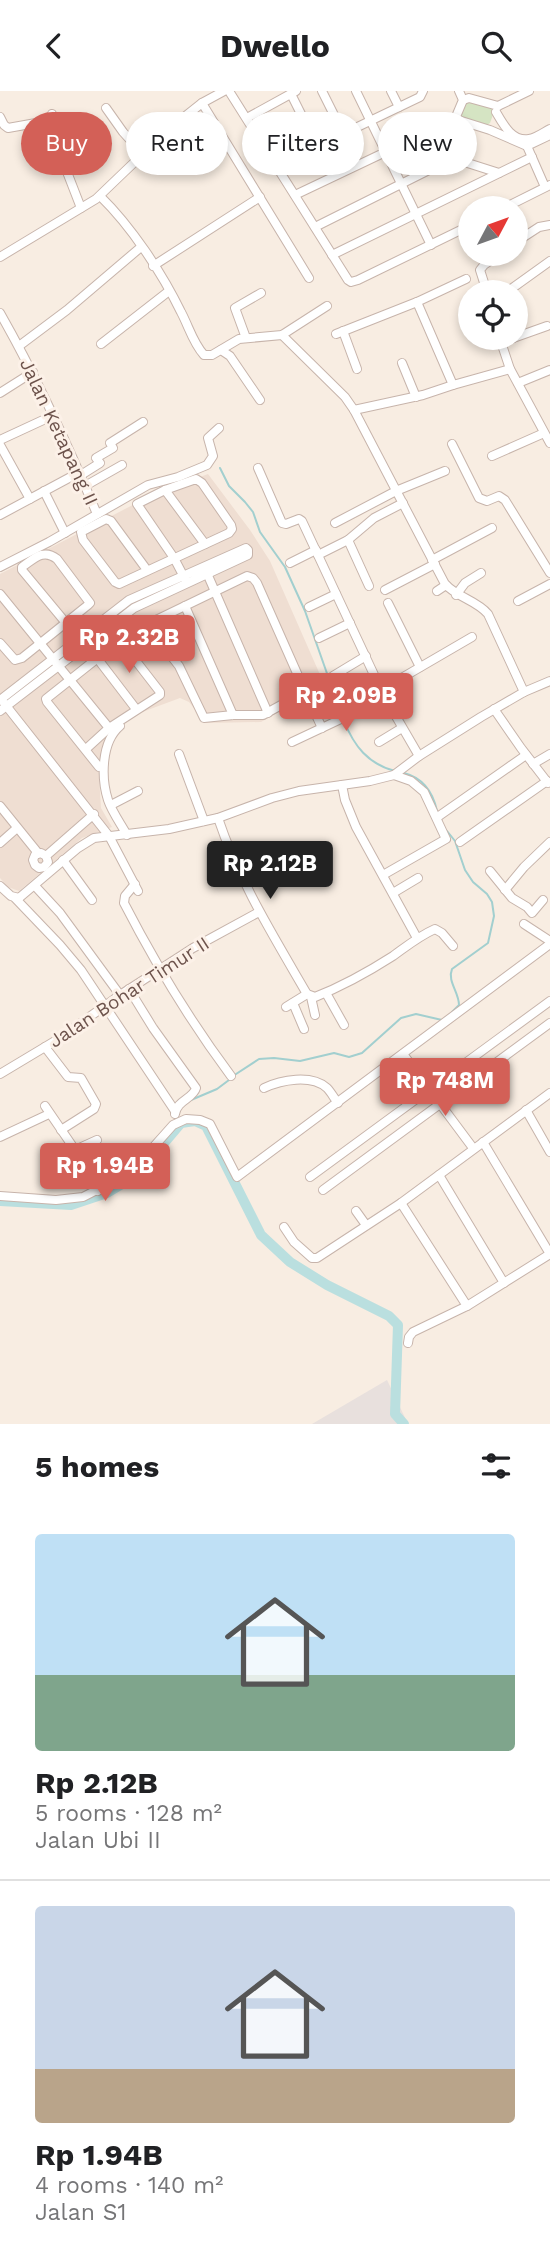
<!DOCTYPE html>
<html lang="en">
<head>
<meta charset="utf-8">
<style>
  :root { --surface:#fff; --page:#f2f2f2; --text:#202124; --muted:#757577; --line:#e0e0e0; --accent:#d36057 }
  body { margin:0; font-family:"Work Sans",sans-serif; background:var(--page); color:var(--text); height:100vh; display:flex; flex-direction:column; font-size:26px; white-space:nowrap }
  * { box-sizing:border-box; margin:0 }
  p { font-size:23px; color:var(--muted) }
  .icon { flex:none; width:38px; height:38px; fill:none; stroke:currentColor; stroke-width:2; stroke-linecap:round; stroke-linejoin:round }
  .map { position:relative; height:1333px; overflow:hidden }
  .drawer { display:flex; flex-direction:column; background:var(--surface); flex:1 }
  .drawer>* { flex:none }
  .hud { position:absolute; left:21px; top:21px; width:509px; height:63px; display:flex; gap:14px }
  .needle { width:46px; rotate:49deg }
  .controls { position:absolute; left:458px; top:105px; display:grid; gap:14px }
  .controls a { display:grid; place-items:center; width:70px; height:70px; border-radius:50%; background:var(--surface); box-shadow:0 4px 10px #0003; font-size:35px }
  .price { position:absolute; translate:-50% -60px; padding:0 16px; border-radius:7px; background:var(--accent); color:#fff; font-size:23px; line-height:46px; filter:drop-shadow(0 2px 4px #0008) }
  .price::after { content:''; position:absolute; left:50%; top:42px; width:21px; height:16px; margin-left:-10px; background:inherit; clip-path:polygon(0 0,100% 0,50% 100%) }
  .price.active { background:#222; color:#fff }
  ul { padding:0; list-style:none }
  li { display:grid; align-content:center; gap:14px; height:371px; padding:0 35px }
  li+li { border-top:2px solid var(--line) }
  li span { display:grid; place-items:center; height:217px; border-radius:7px; color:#555 }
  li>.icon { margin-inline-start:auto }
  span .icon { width:126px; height:126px; fill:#fffc; stroke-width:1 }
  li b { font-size:30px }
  h2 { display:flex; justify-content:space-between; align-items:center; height:84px; padding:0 35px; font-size:30px }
  .tag { padding:0 24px; border-radius:32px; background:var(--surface); box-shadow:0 4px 10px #0003; font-size:24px; line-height:63px }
  .tag.active { background:var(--accent); color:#fff }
  header { display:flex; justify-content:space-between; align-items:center; height:91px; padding:0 35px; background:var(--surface); font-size:32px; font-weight:700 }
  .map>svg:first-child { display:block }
</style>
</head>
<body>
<header><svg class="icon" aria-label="back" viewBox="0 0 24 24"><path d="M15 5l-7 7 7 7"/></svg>Dwello<svg class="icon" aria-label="search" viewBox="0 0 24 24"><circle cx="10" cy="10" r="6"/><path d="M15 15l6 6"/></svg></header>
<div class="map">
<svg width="550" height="1333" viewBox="0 0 550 1333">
  <rect width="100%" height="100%" fill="#f8ede2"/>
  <path fill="#efded2" d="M208 383 250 439 270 470 325 595 261 631 206 632 189 611 180 607 137 623 111 640 103 661 99 685 101 717 112 736 82 747 19 800 8 796 0 787V483L150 405Z"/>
  <path fill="#e8e0dd" d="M387 1289 408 1333H312Z"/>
  <path fill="#d5e4c3" d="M472 9 495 18 490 32 485 35 461 28 459 22 464 11Z"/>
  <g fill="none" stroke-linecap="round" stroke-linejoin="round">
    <g stroke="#a2cfcf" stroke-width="2">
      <path d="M220 377 229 395 245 411 253 421 260 441 285 476 305 520 342 625"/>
      <path d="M344 630C354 655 368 673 395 680"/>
      <path d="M404 682C423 687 433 701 437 720"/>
      <path d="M447 740 455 750 465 779 473 791 487 803 492 811 494 825 488 852 452 878C447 890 459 901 459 914L452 921"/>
      <path d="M233 985 259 968 274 967 300 970 334 962 349 966 362 962 401 927 416 923 442 929"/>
      <path d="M191 1009 217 998 229 989"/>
    </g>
    <path stroke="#badfdf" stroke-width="10" d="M0 1110 71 1114 107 1102 137 1084 181 1032 195 1030 206 1035 261 1144 290 1171 327 1194 389 1225 398 1234 395 1323 404 1333"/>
    <defs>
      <g id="minor">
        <path d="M229 0 348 189 351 191 358 189 471 134"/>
        <path d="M322 0 343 42"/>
        <path d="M356 0 431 154"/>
        <path d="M391 0 399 16"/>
        <path d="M291 3 317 55"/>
        <path d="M463 9 469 7 498 15"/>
        <path d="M202 12 309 187"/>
        <path d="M498 15 529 0"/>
        <path d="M106 17 123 41 143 63"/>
        <path d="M496 21C503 33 512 51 529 48 536 47 544 41 550 38"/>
        <path d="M52 23 62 68 81 117"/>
        <path d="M0 26 4 34 8 37 36 32 53 35"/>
        <path d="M247 27 296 0"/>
        <path d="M455 28 490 39 527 55 550 44"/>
        <path d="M262 51 304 30"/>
        <path d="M527 55 545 96"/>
        <path d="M276 75 420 6 423 0"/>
        <path d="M295 104 455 28 463 9 459 0"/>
        <path d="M100 105C131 135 162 182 181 221 189 236 193 252 204 264H212L239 248 282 244 327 215"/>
        <path d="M504 117 550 94"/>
        <path d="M315 136 449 69 455 68 499 82"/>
        <path d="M516 151 539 136 550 134"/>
        <path d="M332 164 532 66"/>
        <path d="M0 166 96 108 168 39 202 12 224 0"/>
        <path d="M153 175 260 106"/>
        <path d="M487 201 480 179 484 174 500 163"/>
        <path d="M507 201 550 170"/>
        <path d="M417 211 453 294 510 278"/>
        <path d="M0 222C37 287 68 354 97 423"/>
        <path d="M343 240 357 278"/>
        <path d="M336 243 417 211 466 188"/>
        <path d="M282 244 345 306 354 319 445 493C458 507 476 509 488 523L524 601"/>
        <path d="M516 246 547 235"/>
        <path d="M246 247 235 217 261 202"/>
        <path d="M514 247 504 250 502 254 510 278 550 352"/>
        <path d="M101 253 169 200"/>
        <path d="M19 255 67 219 141 156"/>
        <path d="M221 259 230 265 260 309"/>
        <path d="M402 272 416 306"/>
        <path d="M518 292 550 279"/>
        <path d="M0 302 33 281"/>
        <path d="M354 319 423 304 453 294"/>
        <path d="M0 349 54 324"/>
        <path d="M452 353 479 407 487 410 499 405 505 409 550 482"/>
        <path d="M0 354 30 408"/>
        <path d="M492 365 544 342"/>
        <path d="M258 377 282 432 286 433 299 428 302 430 383 603 419 665"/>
        <path d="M81 384 100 372 96 367 113 357 110 352 143 331"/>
        <path d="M85 395 122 374"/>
        <path d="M165 399 205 453"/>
        <path d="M44 400 65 442"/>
        <path d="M0 424 80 381"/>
        <path d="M335 432 396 400 445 380"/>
        <path d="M348 449 369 495"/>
        <path d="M318 464 348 449 374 427 403 412"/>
        <path d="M432 469 492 437"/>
        <path d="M290 472 316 459"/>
        <path d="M0 476 49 451 148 394 178 386 207 374 213 365 208 347 219 337"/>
        <path d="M147 479 111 430 106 428 81 441 83 449 115 491 119 493 229 442 232 438 231 434 202 392 196 388 165 399 137 413 174 467 185 488"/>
        <path d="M206 480 268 622"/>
        <path d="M247 485 253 487 257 492 304 598 303 602 263 624H233L204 627 179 575 158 548 151 534 158 528Z"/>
        <path d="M385 499 435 473"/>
        <path d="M437 500 446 494"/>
        <path d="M0 503 109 637"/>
        <path d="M456 504 465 492 481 482"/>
        <path d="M518 510 550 493"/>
        <path d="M388 512 420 576"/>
        <path d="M185 515 233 624"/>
        <path d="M309 516 336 503"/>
        <path d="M319 547 350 532"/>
        <path d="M0 552 15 569 22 567 88 514 90 512 57 468C43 457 34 468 22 476V479L66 532"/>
        <path d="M97 567 136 618"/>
        <path d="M333 585 366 565"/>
        <path d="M381 599 472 546"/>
        <path d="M0 609 129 509 246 457 248 459V464L134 517 0 620"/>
        <path d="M309 609 322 637"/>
        <path d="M4 612 109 745 138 800"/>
        <path d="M494 618 521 657 548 692"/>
        <path d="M120 635C101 651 101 687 108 709 112 721 121 733 127 744"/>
        <path d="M292 651 343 627 383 603"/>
        <path d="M379 651 402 637"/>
        <path d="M86 658 109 637 160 604V601L122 552 114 554 46 608 47 611 99 676"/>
        <path d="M179 663 204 730"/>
        <path d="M533 673 550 663"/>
        <path d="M342 694 345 709 356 736 417 847"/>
        <path d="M111 714 138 700"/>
        <path d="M0 715 38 762"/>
        <path d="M439 725 526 664"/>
        <path d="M218 727C239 790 274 846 307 903L315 906C343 895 368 881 393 865 407 855 419 845 435 838L442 842 453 855"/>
        <path d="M460 751 547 690"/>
        <path d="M0 752 17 737"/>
        <path d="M46 765 41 762 35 764 33 769 35 774 39 777 44 776 48 771 46 765 94 723"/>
        <path d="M63 769 92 809"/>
        <path d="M490 780 512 807 527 816 532 822 543 809"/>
        <path d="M383 784 446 748 424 701 411 690 394 684"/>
        <path d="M135 793 125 805 124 812C155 872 190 930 231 985"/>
        <path d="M0 795 11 805 19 807 78 757 94 747 169 738 218 727 272 707 299 700 370 690 394 684 419 665 481 626 524 601 550 590"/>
        <path d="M35 795 60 822 120 904"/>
        <path d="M505 799 524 776 550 751"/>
        <path d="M393 802 418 787"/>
        <path d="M15 807 60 854 81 879 175 1020"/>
        <path d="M524 833 550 850"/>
        <path d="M129 898 153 937 196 997C193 1008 177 1009 175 1023"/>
        <path d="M326 902 344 934"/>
        <path d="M311 906 315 924"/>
        <path d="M293 912 304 938"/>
        <path d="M286 916 307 903"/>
        <path d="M45 956 68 986 81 987 96 1013 94 1018 61 1039"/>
        <path d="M403 963 473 1057"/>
        <path d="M0 983 60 947 120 904 193 857 259 821"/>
        <path d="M264 997C281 989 311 983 327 997 331 1001 334 1007 338 1012"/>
        <path d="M45 1015 71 1053 98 1100"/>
        <path d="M526 1019 550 1061"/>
        <path d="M0 1046 49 1023"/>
        <path d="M75 1059 97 1049"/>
        <path d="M439 1084 504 1192"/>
        <path d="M310 1086 550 910"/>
        <path d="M323 1099 550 932"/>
        <path d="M0 1105 56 1109 83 1106 120 1087 140 1071 173 1034 186 1028 200 1029 210 1033 237 1086 550 853"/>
        <path d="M401 1112 467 1215"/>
        <path d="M356 1120 366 1134"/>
        <path d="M284 1136 294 1151 312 1167H317L401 1112 550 1002"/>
        <path d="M408 1252 409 1246 413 1241 467 1215 550 1163 483 1051"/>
      </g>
    </defs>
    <use href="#minor" stroke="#c7b4ab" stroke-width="10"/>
    <use href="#minor" stroke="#fff" stroke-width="8"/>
  </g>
  <g text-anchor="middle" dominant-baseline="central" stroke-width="6" stroke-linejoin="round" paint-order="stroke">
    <g font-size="19" fill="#6d534c" stroke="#fcf1e8">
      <text transform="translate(59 341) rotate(65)">Jalan Ketapang II</text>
      <text transform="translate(129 901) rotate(-33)">Jalan Bohar Timur II</text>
    </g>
  </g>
</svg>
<div class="controls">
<a><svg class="needle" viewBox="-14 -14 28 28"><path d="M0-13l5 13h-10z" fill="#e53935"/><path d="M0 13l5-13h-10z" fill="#757577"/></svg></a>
<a><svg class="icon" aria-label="locate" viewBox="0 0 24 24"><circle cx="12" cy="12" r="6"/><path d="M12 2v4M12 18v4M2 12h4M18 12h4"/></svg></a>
</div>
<b class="price" style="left:129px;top:584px">Rp 2.32B</b>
<b class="price" style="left:346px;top:642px">Rp 2.09B</b>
<b class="price active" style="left:270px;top:810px">Rp 2.12B</b>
<b class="price" style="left:445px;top:1027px">Rp 748M</b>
<b class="price" style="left:105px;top:1112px">Rp 1.94B</b>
<div class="hud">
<a class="tag active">Buy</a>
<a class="tag">Rent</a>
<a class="tag">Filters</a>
<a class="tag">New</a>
</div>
</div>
<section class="drawer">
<h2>5 homes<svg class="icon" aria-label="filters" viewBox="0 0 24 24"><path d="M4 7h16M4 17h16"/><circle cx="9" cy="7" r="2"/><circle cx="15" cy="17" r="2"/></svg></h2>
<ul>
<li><span style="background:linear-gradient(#bfe0f5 65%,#7fa58c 0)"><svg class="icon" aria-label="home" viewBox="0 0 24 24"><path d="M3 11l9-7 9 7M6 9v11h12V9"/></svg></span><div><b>Rp 2.12B</b><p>5 rooms · 128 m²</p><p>Jalan Ubi II</p></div></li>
<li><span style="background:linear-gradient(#c9d6e8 75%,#b9a48a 0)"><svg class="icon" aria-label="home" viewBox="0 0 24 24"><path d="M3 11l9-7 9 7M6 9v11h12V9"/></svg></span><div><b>Rp 1.94B</b><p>4 rooms · 140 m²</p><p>Jalan S1</p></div></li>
</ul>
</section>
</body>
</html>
